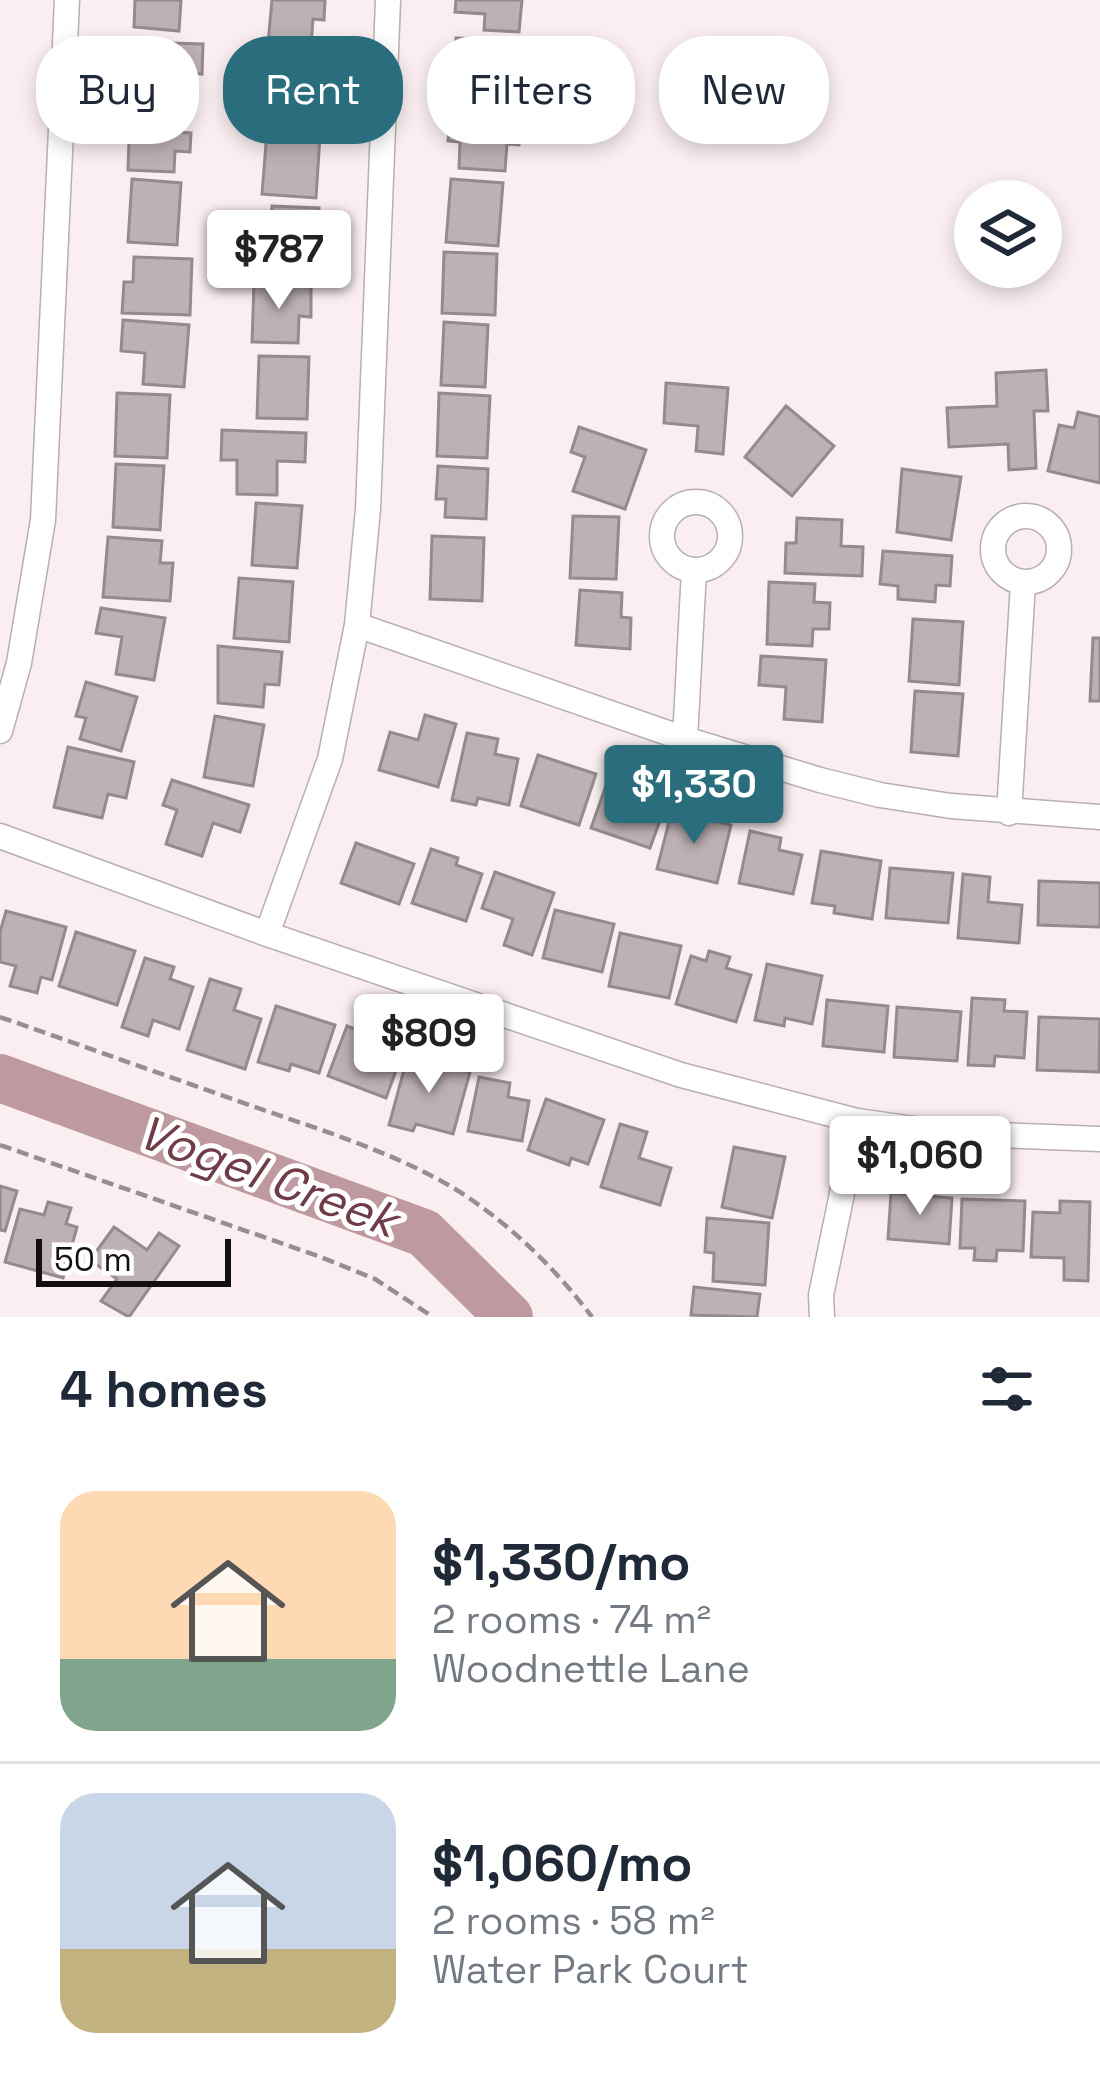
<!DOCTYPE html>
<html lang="en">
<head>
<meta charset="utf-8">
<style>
  :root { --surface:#fff; --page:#f6f6f7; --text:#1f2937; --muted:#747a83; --line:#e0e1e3; --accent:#2a6e7e }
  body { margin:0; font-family:"Space Grotesk",sans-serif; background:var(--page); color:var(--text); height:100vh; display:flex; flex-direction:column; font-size:45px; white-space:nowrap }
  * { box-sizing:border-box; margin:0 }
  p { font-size:39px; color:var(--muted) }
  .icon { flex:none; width:66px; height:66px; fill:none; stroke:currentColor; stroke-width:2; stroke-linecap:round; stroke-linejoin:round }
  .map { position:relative; height:1317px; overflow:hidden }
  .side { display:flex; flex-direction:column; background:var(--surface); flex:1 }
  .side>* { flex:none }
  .hud { position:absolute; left:36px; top:36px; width:1029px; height:108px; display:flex; gap:24px }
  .buttons { position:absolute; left:954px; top:180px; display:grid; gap:24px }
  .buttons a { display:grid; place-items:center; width:108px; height:108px; border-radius:50%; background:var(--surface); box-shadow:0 6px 18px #0003; font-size:60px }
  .scale { position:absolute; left:36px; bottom:30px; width:195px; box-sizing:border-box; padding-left:12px; border:6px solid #141011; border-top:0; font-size:33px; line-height:42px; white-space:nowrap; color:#141011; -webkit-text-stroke:9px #fff; paint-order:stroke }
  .price { position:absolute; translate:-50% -102px; padding:0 27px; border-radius:12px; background:#fff; color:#222; font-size:39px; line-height:78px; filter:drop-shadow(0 3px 6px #0008) }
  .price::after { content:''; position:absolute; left:50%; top:72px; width:36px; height:27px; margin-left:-18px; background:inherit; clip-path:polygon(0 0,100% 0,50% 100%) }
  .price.active { background:var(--accent); color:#fff }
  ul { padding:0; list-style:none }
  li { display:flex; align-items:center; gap:36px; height:300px; padding:0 60px }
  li+li { border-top:3px solid var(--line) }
  li span { display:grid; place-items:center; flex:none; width:336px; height:240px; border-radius:36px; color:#555 }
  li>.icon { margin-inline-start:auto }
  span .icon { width:144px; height:144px; fill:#fffc; stroke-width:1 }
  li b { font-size:51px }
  h2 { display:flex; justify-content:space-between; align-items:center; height:144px; padding:0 60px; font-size:51px }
  .tag { padding:0 42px; border-radius:48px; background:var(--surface); box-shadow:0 6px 18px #0003; font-size:42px; line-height:108px }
  .tag.active { background:var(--accent); color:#fff }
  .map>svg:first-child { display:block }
</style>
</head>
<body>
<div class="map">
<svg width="1100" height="1317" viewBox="0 0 1100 1317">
  <rect width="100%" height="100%" fill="#faeef0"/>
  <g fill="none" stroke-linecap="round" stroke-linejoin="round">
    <path stroke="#be9aa0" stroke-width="48" d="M0 1078 424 1233 509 1317"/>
  </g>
  <g fill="#bdb1b3" stroke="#958b8c" stroke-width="3">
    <path d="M135 0H181L179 31 134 27Z"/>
    <path d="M272 0H325L324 20 313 19 311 46 268 43Z"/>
    <path d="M456 0H522L519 32 484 30 485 14 455 12Z"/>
    <path d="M456 38 518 40 516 71 500 70 499 103 453 102Z"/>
    <path d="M135 42 203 44 202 74 191 73 190 98 146 97 147 71 134 70Z"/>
    <path d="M272 58 323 60 320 122 270 119 271 94 238 93 240 69 272 70Z"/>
    <path d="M130 108 176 110 175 132 191 133 190 152 175 151 174 172 128 170Z"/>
    <path d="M451 109 521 114 519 145 507 144 505 171 459 168 460 142 448 141Z"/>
    <path d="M267 131 320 136 316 198 262 194Z"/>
    <path d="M132 179 181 183 177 245 128 242Z"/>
    <path d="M451 179 503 183 498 246 446 242Z"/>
    <path d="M272 206 319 208 316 270 270 268Z"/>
    <path d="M444 252 497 254 495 315 442 313Z"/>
    <path d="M134 257 192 259 190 315 122 313 124 282H133Z"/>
    <path d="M254 284 311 287V317L299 316 298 343 252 342Z"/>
    <path d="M123 320 189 325 184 387 143 384 145 353 121 351Z"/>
    <path d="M444 322 488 325 485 387 441 385Z"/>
    <path d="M259 356 309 357 307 419 257 418Z"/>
    <path d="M1046 370 1048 411H1034L1036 468 1009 470 1008 444 949 447 947 408 997 406 996 373Z"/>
    <path d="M666 383 728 388 723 454 696 451 698 426 664 423Z"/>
    <path d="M117 393 170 395 167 458 115 456Z"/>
    <path d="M439 393 490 396 487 458 437 456Z"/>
    <path d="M786 406 834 446 792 496 745 457Z"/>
    <path d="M1078 412 1100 417V483L1048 471 1059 425 1074 428Z"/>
    <path d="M579 427 646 450 625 509 573 491 585 457 571 452Z"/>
    <path d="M222 430 306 433 305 462 277 461V495L237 494V460H221Z"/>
    <path d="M116 464 164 466 160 530 113 527Z"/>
    <path d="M438 466 488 469 486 519 445 517 446 499H436Z"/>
    <path d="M902 469 961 477 951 540 897 532Z"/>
    <path d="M256 503 302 506 297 568 252 565Z"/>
    <path d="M573 516 619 517 616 579 570 578Z"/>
    <path d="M797 518 842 520 841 546 863 547 862 576 785 573 786 543H796Z"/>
    <path d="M432 536 484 538 482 601 430 599Z"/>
    <path d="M108 537 162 541 160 563H173L170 601 103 597Z"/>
    <path d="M883 551 952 556 950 586 936 585 935 602 898 599V586L880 584Z"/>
    <path d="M239 578 293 582 289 642 234 638Z"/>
    <path d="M769 582 815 584 814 602 830 603 829 629H813L812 646 767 644Z"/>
    <path d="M580 590 622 593 621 617 631 618 630 649 576 645Z"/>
    <path d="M101 608 165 618 154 680 116 674 122 637 96 633Z"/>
    <path d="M913 619 963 622 959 685 909 681Z"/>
    <path d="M1093 638H1100V701H1090Z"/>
    <path d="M218 646 282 652 279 685 265 684 263 707 218 703Z"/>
    <path d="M761 656 826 660 822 722 784 719 786 687 759 685Z"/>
    <path d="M86 682 137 697 121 751 80 739 86 718 76 716Z"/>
    <path d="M915 691 963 694 958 756 911 752Z"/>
    <path d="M425 715 456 724 438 787 379 770 390 732 418 740Z"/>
    <path d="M215 716 264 725 253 786 204 777Z"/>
    <path d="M467 733 498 739 495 754 518 759 509 805 478 798 476 805 452 800Z"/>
    <path d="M68 747 134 762 126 798 108 794 102 818 54 807Z"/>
    <path d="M538 755 596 774 579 825 521 806Z"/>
    <path d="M172 780 249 805 240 832 213 823 202 856 166 844 177 810 163 805Z"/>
    <path d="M608 780 667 801 650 848 591 828Z"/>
    <path d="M672 810 731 825 717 883 657 869Z"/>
    <path d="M750 831 781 838 779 850 802 855 793 894 739 883Z"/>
    <path d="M356 843 414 864 399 904 341 883Z"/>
    <path d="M431 849 458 858 456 865 482 874 466 921 412 903Z"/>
    <path d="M821 851 881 861 872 919 834 913 835 906 812 903Z"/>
    <path d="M890 868 953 873 948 923 886 918Z"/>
    <path d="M495 872 554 893 532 955 504 945 513 919 482 908Z"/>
    <path d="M963 874 990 877 988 902 1022 905 1019 943 958 938Z"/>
    <path d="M1039 881 1100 883V927L1038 925Z"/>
    <path d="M555 910 614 924 602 972 543 958Z"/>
    <path d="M6 911 66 927 52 980 41 977 37 993 10 986 16 966 0 962V932Z"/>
    <path d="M76 932 135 951 117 1005 59 986Z"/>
    <path d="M620 933 681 946 669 998 609 986Z"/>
    <path d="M709 951 730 957 726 968 751 975 736 1022 676 1004 691 956 706 961Z"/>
    <path d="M145 958 174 967 170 979 193 987 179 1029 153 1020 148 1036 122 1027Z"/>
    <path d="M767 964 822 976 812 1024 785 1018 784 1026 755 1020Z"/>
    <path d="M210 979 241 989 234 1010 261 1019 245 1069 187 1050Z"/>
    <path d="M972 998 1005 1000 1004 1011 1027 1012 1024 1058 995 1056 994 1066 968 1065Z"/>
    <path d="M827 1000 888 1006 884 1052 823 1046Z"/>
    <path d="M276 1006 335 1025 319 1073 291 1064 289 1071 258 1062Z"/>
    <path d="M897 1007 961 1012 957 1061 894 1057Z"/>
    <path d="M1039 1017 1100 1019 1099 1072 1037 1070Z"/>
    <path d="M347 1026 404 1048 386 1098 328 1076Z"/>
    <path d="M408 1055 470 1072 453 1134 416 1124 413 1131 389 1125Z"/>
    <path d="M479 1077 510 1083 508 1097 529 1101 522 1141 468 1131Z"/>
    <path d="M546 1099 604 1120 588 1164 571 1158 569 1165 528 1150Z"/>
    <path d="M620 1124 647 1132 639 1158 671 1168 660 1205 601 1187Z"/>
    <path d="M734 1147 785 1157 772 1218 722 1207Z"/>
    <path d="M0 1186 17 1191 5 1231 0 1230Z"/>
    <path d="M891 1193 952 1198 949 1244 888 1239Z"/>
    <path d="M962 1199 1025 1201 1023 1251 997 1250 996 1261 974 1260 975 1248H960Z"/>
    <path d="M1060 1201 1090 1202 1088 1281 1064 1280V1258L1031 1257 1033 1212 1060 1213Z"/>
    <path d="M48 1202 71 1208 66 1224 77 1227 63 1278 5 1262 20 1209 44 1215Z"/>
    <path d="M707 1218 769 1223 765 1285 713 1281 714 1253 705 1252Z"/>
    <path d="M114 1227 147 1250 159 1233 179 1246 129 1317 101 1301 117 1279 90 1260Z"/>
    <path d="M694 1287 760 1294 757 1317 691 1315Z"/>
  </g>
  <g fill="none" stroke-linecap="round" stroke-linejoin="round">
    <defs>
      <g id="street">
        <circle cx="696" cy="536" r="34"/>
        <circle cx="1026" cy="549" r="33"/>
        <path d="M357 625 685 739 820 780 880 795 951 806 1100 817"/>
        <path d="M0 731 19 663 43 520 67 0"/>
        <path d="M685 739 694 570"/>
        <path d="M1009 813 1023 583"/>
        <path d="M0 836 267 934 681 1075 857 1121 943 1133 1100 1139"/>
        <path d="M267 934 330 759 357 625 368 509 388 0"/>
        <path d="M822 1317 821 1295 857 1121"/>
      </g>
    </defs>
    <use href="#street" stroke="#baafb0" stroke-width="27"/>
    <g stroke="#968e8f" stroke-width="4.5" stroke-dasharray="12 6" stroke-linecap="butt">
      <path d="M0 1017C86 1047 172 1078 258 1108 326 1132 399 1154 460 1192 512 1226 555 1268 592 1317"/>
      <path d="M0 1145 318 1256 375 1279 433 1317"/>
    </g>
    <use href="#street" stroke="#fff" stroke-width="24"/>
  </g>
  <g text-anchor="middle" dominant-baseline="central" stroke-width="10" stroke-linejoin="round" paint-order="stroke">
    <g font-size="48" font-style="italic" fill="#703c48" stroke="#fff">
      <text transform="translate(268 1176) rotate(20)">Vogel Creek</text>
    </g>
  </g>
</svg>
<div class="buttons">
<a><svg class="icon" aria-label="layers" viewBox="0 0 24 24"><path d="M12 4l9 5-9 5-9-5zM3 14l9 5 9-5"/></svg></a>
</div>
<div class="scale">50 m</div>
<b class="price" style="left:279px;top:312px">$787</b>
<b class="price active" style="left:694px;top:847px">$1,330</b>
<b class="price" style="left:429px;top:1096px">$809</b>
<b class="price" style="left:920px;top:1218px">$1,060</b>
<div class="hud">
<a class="tag">Buy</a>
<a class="tag active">Rent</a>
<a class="tag">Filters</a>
<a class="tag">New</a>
</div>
</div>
<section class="side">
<h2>4 homes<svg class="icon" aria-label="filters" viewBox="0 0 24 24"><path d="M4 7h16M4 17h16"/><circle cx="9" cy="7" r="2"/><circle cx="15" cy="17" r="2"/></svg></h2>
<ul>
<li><span style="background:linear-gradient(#ffd9b3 70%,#7fa58c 0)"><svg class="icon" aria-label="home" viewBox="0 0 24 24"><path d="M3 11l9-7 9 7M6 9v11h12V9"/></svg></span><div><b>$1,330/mo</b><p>2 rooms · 74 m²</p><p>Woodnettle Lane</p></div></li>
<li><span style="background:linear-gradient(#c9d6e8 65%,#c2b280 0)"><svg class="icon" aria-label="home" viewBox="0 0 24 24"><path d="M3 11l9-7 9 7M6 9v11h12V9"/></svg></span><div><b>$1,060/mo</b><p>2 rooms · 58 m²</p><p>Water Park Court</p></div></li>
</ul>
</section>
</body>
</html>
